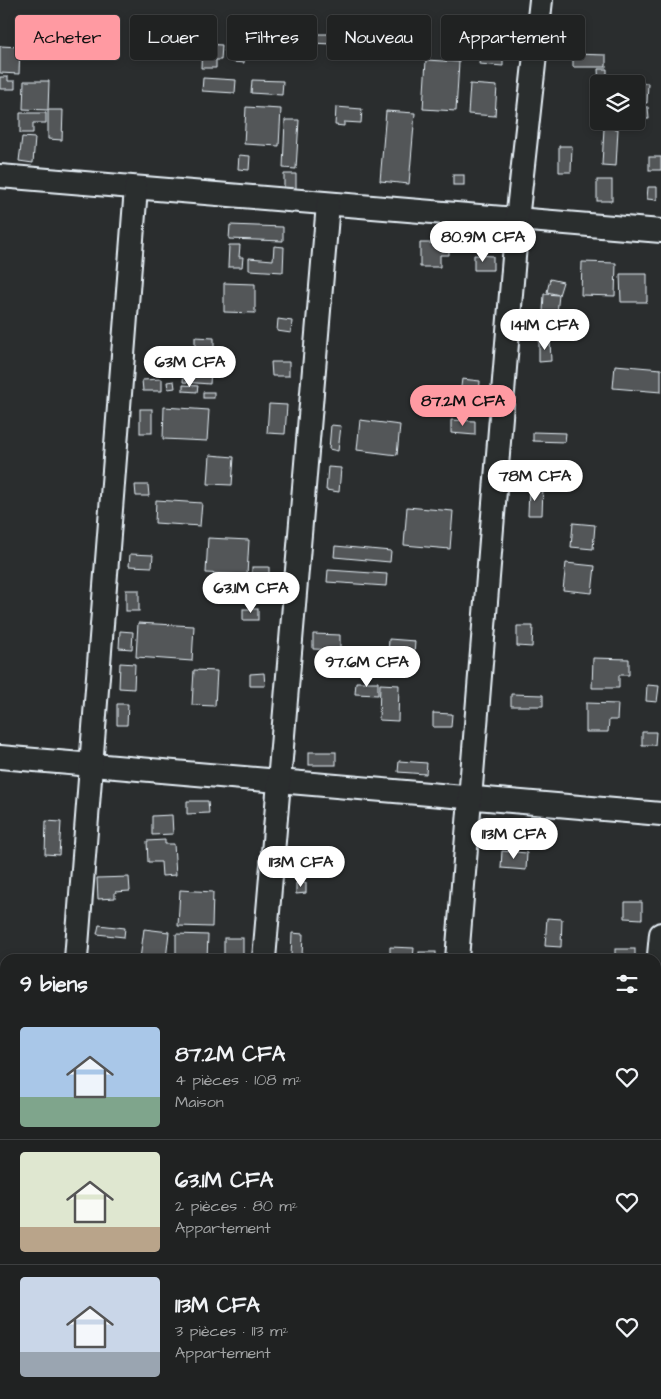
<!DOCTYPE html>
<html lang="fr">
<head>
<meta charset="utf-8">
<style>
  :root { --surface:#202222; --page:#2d2f2f; --text:#f1f3f6; --muted:#a2a4a5; --line:#3d3f40; --accent:#ff9aa2 }
  body { margin:0; font-family:"Architects Daughter",sans-serif; background:var(--page); color:var(--text); height:100vh; display:flex; flex-direction:column; font-size:19px; white-space:nowrap }
  * { box-sizing:border-box; margin:0 }
  p { font-size:16px; color:var(--muted) }
  .icon { flex:none; width:28px; height:28px; fill:none; stroke:currentColor; stroke-width:2; stroke-linecap:round; stroke-linejoin:round }
  .map { position:relative; flex:1; overflow:hidden }
  .details { position:absolute; left:0px; top:954px; width:661px; height:446px; display:flex; flex-direction:column; background:var(--surface); border-radius:15px 15px 0 0; box-shadow:0 2px 8px #0003,0 0 0 1px var(--line) }
  .details>* { flex:none }
  .guide { position:absolute; left:15px; top:15px; width:631px; height:45px; display:flex; gap:10px }
  .controls { position:absolute; left:590px; top:75px; display:grid; gap:10px }
  .controls a { display:grid; place-items:center; width:55px; height:55px; border-radius:5px; background:var(--surface); box-shadow:0 2px 8px #0003,0 0 0 1px var(--line); font-size:25px }
  .price { position:absolute; translate:-50% -42px; padding:0 11px; border-radius:18px; background:#fff; color:#222; font-size:16px; line-height:32px; filter:drop-shadow(0 1px 2px #0008) }
  .price::after { content:''; position:absolute; left:50%; top:30px; width:15px; height:11px; margin-left:-8px; background:inherit; clip-path:polygon(0 0,100% 0,50% 100%) }
  .price.active { background:var(--accent); color:#111 }
  ul { padding:0; list-style:none }
  li { display:flex; align-items:center; gap:15px; height:125px; padding:0 20px }
  li+li { border-top:1px solid var(--line) }
  li span { display:grid; place-items:center; flex:none; width:140px; height:100px; border-radius:5px; color:#555 }
  li>.icon { margin-inline-start:auto }
  span .icon { width:60px; height:60px; fill:#fffc; stroke-width:1 }
  li b { font-size:21px }
  h2 { display:flex; justify-content:space-between; align-items:center; height:60px; padding:0 20px; font-size:21px }
  .pill { padding:0 18px; border-radius:5px; background:var(--surface); box-shadow:0 2px 8px #0003,0 0 0 1px var(--line); font-size:18px; line-height:45px }
  .pill.active { background:var(--accent); color:#111 }
  .map>svg:first-child { display:block }
</style>
</head>
<body>
<div class="map">
<svg width="661" height="1399" viewBox="0 0 661 1399">
  <rect width="100%" height="100%" fill="#2a2d2e"/>
  <filter id="ink" filterUnits="userSpaceOnUse"><feTurbulence type="fractalNoise" baseFrequency=".02" numOctaves="2"/><feDisplacementMap in="SourceGraphic" scale="10" xChannelSelector="R" yChannelSelector="G"/><feConvolveMatrix kernelMatrix="1 2 1 2 8 2 1 2 1" color-interpolation-filters="sRGB"/></filter>
  <g filter="url(#ink)">
    <g fill="#535759" stroke="#e8f1f8">
      <path d="M267 25H291V39L267 38Z"/>
      <path d="M353 31 378 33 377 46 352 45Z"/>
      <path d="M311 34H333V44L311 43Z"/>
      <path d="M409 37 423 38 422 59H408Z"/>
      <path d="M450 40 467 42 466 57 449 55Z"/>
      <path d="M234 42 245 43 244 63 233 62Z"/>
      <path d="M472 42 511 45 510 59H503V66L479 64 480 55 471 54Z"/>
      <path d="M202 44 222 45 221 60H216V68H201Z"/>
      <path d="M0 46 20 47 19 74 0 73Z"/>
      <path d="M573 54 606 55V67H573Z"/>
      <path d="M426 60 459 62 456 111 423 109Z"/>
      <path d="M598 69H607V84H599V88Z"/>
      <path d="M0 77H8V81H15V89H0Z"/>
      <path d="M203 78 236 80 235 93 202 91Z"/>
      <path d="M252 80 283 81 282 95 251 93Z"/>
      <path d="M24 81H49L48 110 23 109Z"/>
      <path d="M638 83H648L647 103 636 102Z"/>
      <path d="M470 84 497 86 495 116 468 114Z"/>
      <path d="M246 107 281 109 279 146 244 144Z"/>
      <path d="M336 107 362 109 361 123 344 122V126L335 125Z"/>
      <path d="M636 107H648L649 119H642L640 116H636Z"/>
      <path d="M48 110H63L62 140 48 139Z"/>
      <path d="M386 111 415 113 409 184 380 181Z"/>
      <path d="M20 113H46V123H33V133H20Z"/>
      <path d="M285 120H299L296 169 283 168Z"/>
      <path d="M604 128 618 129 616 166 602 165Z"/>
      <path d="M22 137 35 138 33 163 19 161Z"/>
      <path d="M559 146H572L571 172H559Z"/>
      <path d="M239 155 250 156 249 170 238 169Z"/>
      <rect x="649" y="157" width="12" height="13"/>
      <path d="M284 174H296V190L284 189Z"/>
      <rect x="453" y="175" width="11" height="10"/>
      <rect x="597" y="180" width="15" height="21"/>
      <path d="M648 187H657V200L647 199Z"/>
      <path d="M230 225 283 227V241L229 239Z"/>
      <path d="M420 243H449V255H440V267H420Z"/>
      <path d="M229 245H240L239 257H243L242 267H228Z"/>
      <path d="M274 246 284 247 283 272 249 270V258L273 260Z"/>
      <path d="M474 255 493 256V270H474Z"/>
      <path d="M582 262 616 263 615 296 581 295Z"/>
      <path d="M620 274H647V302H621Z"/>
      <path d="M550 279 563 282 559 295 547 292Z"/>
      <path d="M224 283 255 284V313L224 312Z"/>
      <path d="M544 294 559 295 557 313 543 312Z"/>
      <path d="M278 319 292 321 291 333 277 331Z"/>
      <path d="M195 337 214 338V350L195 349Z"/>
      <path d="M539 340H550L551 361 539 362Z"/>
      <path d="M185 356 212 358 210 384 183 382Z"/>
      <path d="M271 362H289V376H272Z"/>
      <path d="M615 365 661 369V392L613 388Z"/>
      <path d="M162 379V391H143L142 380Z"/>
      <path d="M462 379 480 381 479 395 460 394Z"/>
      <path d="M174 381 175 388 168 389 167 382Z"/>
      <path d="M183 385 198 386 197 392 183 391Z"/>
      <rect x="203" y="392" width="11" height="6"/>
      <path d="M269 404 287 405 285 434 267 433Z"/>
      <path d="M164 407 209 410 207 441 163 439Z"/>
      <rect x="140" y="409" width="12" height="24"/>
      <path d="M360 420 400 425 397 455 357 450Z"/>
      <path d="M451 420 475 421V435L451 433Z"/>
      <path d="M331 425 341 426 338 451 329 449Z"/>
      <path d="M533 432 566 433 565 442 533 441Z"/>
      <path d="M210 455 234 457 232 485 208 484Z"/>
      <path d="M328 467 341 468 339 492 326 490Z"/>
      <path d="M135 485H148L149 496H136Z"/>
      <path d="M529 488H543L542 515H528Z"/>
      <path d="M156 500 202 503 200 526 155 523Z"/>
      <path d="M407 507 453 511 450 549 404 545Z"/>
      <path d="M573 523 595 525 593 549 571 547Z"/>
      <path d="M208 538 249 540 247 575 206 573Z"/>
      <path d="M335 546 391 551 390 562 334 557Z"/>
      <path d="M130 554 153 555 152 567 129 566Z"/>
      <path d="M566 563 595 566 592 593 563 590Z"/>
      <rect x="252" y="567" width="17" height="11"/>
      <path d="M328 570 387 574 386 586 327 582Z"/>
      <rect x="126" y="590" width="13" height="21"/>
      <rect x="243" y="609" width="15" height="11"/>
      <path d="M138 623 194 626 192 661 136 657Z"/>
      <path d="M517 626H533L532 647 517 646Z"/>
      <path d="M120 631 133 632 132 649 119 648Z"/>
      <path d="M313 634 340 635V650L313 649Z"/>
      <path d="M389 639 415 641 414 656 388 655Z"/>
      <path d="M593 658 629 659V675H619V688H592Z"/>
      <path d="M120 663 135 664 134 689 119 688Z"/>
      <path d="M194 670 217 671 215 706 192 705Z"/>
      <path d="M264 673 265 686H250V674Z"/>
      <path d="M356 682H378V695L355 694Z"/>
      <path d="M380 684 399 685 398 721 379 720Z"/>
      <path d="M647 685 659 686 657 702 646 701Z"/>
      <path d="M511 694 543 695V706H511Z"/>
      <path d="M586 703 618 704 617 720H609L608 732H586Z"/>
      <path d="M117 704H128L127 725H117Z"/>
      <path d="M433 713 452 714 451 727H433Z"/>
      <path d="M642 732H656L655 745H642Z"/>
      <rect x="309" y="752" width="27" height="13"/>
      <path d="M399 761 427 763 426 774 398 772Z"/>
      <path d="M187 801H208L209 813 187 814Z"/>
      <path d="M172 815 173 834 152 835V816Z"/>
      <path d="M46 821 61 822 59 855 45 854Z"/>
      <path d="M165 840V844H174L176 875 162 876 161 862H148L147 841Z"/>
      <path d="M502 851 527 853 526 870 501 868Z"/>
      <path d="M129 877 130 891 115 892V898L98 899 97 878Z"/>
      <path d="M296 883H306V893L296 894Z"/>
      <path d="M180 890 213 892 212 927 178 926Z"/>
      <path d="M625 902H642V919L625 918Z"/>
      <path d="M547 918 562 919 561 947 545 946Z"/>
      <path d="M99 925 125 928 124 937 97 934Z"/>
      <path d="M144 929 169 932 166 959H140Z"/>
      <path d="M292 933 303 934 302 956H291Z"/>
      <path d="M176 934 208 935 207 959H176Z"/>
      <rect x="224" y="938" width="19" height="21"/>
      <path d="M390 947 414 948 413 959H390Z"/>
      <rect x="615" y="949" width="20" height="10"/>
      <rect x="419" y="952" width="17" height="7"/>
      <path d="M656 1213H661V1232L656 1231Z"/>
      <path d="M656 1262 661 1263V1280L656 1279Z"/>
      <path d="M0 1290 5 1291V1311H0Z"/>
      <rect x="660" y="1332" width="1" height="35"/>
      <path d="M157 1395H187L186 1399H164Z"/>
      <path d="M242 1395H271L270 1399H242Z"/>
      <path d="M337 1395H372L371 1399H336Z"/>
    </g>
    <g fill="none" stroke-linecap="round" stroke-linejoin="round">
      <defs>
        <g id="street">
          <path d="M0 176 661 231"/>
          <path d="M0 757 661 814"/>
          <path d="M76 959 136 188"/>
          <path d="M264 959 328 204"/>
          <path d="M457 959 517 220 541 0"/>
          <path d="M656 987 661 934"/>
          <path d="M656 1004H661"/>
          <path d="M0 1338H5"/>
          <path d="M656 1393H661"/>
          <path d="M227 1399 228 1395"/>
          <path d="M423 1399V1395"/>
        </g>
      </defs>
      <use href="#street" stroke="#e8f1f8" stroke-width="26"/>
      <use href="#street" stroke="#2a2d2e" stroke-width="22"/>
    </g>
  </g>
</svg>
<div class="controls">
<a><svg class="icon" aria-label="layers" viewBox="0 0 24 24"><path d="M12 4l9 5-9 5-9-5zM3 14l9 5 9-5"/></svg></a>
</div>
<b class="price" style="left:483px;top:263px">80.9M CFA</b>
<b class="price" style="left:545px;top:351px">141M CFA</b>
<b class="price" style="left:190px;top:388px">63M CFA</b>
<b class="price active" style="left:463px;top:427px">87.2M CFA</b>
<b class="price" style="left:535px;top:502px">78M CFA</b>
<b class="price" style="left:251px;top:614px">63.1M CFA</b>
<b class="price" style="left:367px;top:688px">97.6M CFA</b>
<b class="price" style="left:514px;top:860px">113M CFA</b>
<b class="price" style="left:301px;top:888px">113M CFA</b>
<div class="guide">
<a class="pill active">Acheter</a>
<a class="pill">Louer</a>
<a class="pill">Filtres</a>
<a class="pill">Nouveau</a>
<a class="pill">Appartement</a>
</div>
<section class="details">
<h2>9 biens<svg class="icon" aria-label="filters" viewBox="0 0 24 24"><path d="M4 7h16M4 17h16"/><circle cx="9" cy="7" r="2"/><circle cx="15" cy="17" r="2"/></svg></h2>
<ul>
<li><span style="background:linear-gradient(#a9c7e8 70%,#7fa58c 0)"><svg class="icon" aria-label="home" viewBox="0 0 24 24"><path d="M3 11l9-7 9 7M6 9v11h12V9"/></svg></span><div><b>87.2M CFA</b><p>4 pièces · 108 m²</p><p>Maison</p></div><svg class="icon" aria-label="heart" viewBox="0 0 24 24"><path d="M12 20l-8-8c-3-5 5-10 8-4 3-6 11-1 8 4z"/></svg></li>
<li><span style="background:linear-gradient(#dfe7d0 75%,#b9a48a 0)"><svg class="icon" aria-label="home" viewBox="0 0 24 24"><path d="M3 11l9-7 9 7M6 9v11h12V9"/></svg></span><div><b>63.1M CFA</b><p>2 pièces · 80 m²</p><p>Appartement</p></div><svg class="icon" aria-label="heart" viewBox="0 0 24 24"><path d="M12 20l-8-8c-3-5 5-10 8-4 3-6 11-1 8 4z"/></svg></li>
<li><span style="background:linear-gradient(#c9d6e8 75%,#9aa5b1 0)"><svg class="icon" aria-label="home" viewBox="0 0 24 24"><path d="M3 11l9-7 9 7M6 9v11h12V9"/></svg></span><div><b>113M CFA</b><p>3 pièces · 113 m²</p><p>Appartement</p></div><svg class="icon" aria-label="heart" viewBox="0 0 24 24"><path d="M12 20l-8-8c-3-5 5-10 8-4 3-6 11-1 8 4z"/></svg></li>
</ul>
</section>
</div>
</body>
</html>
